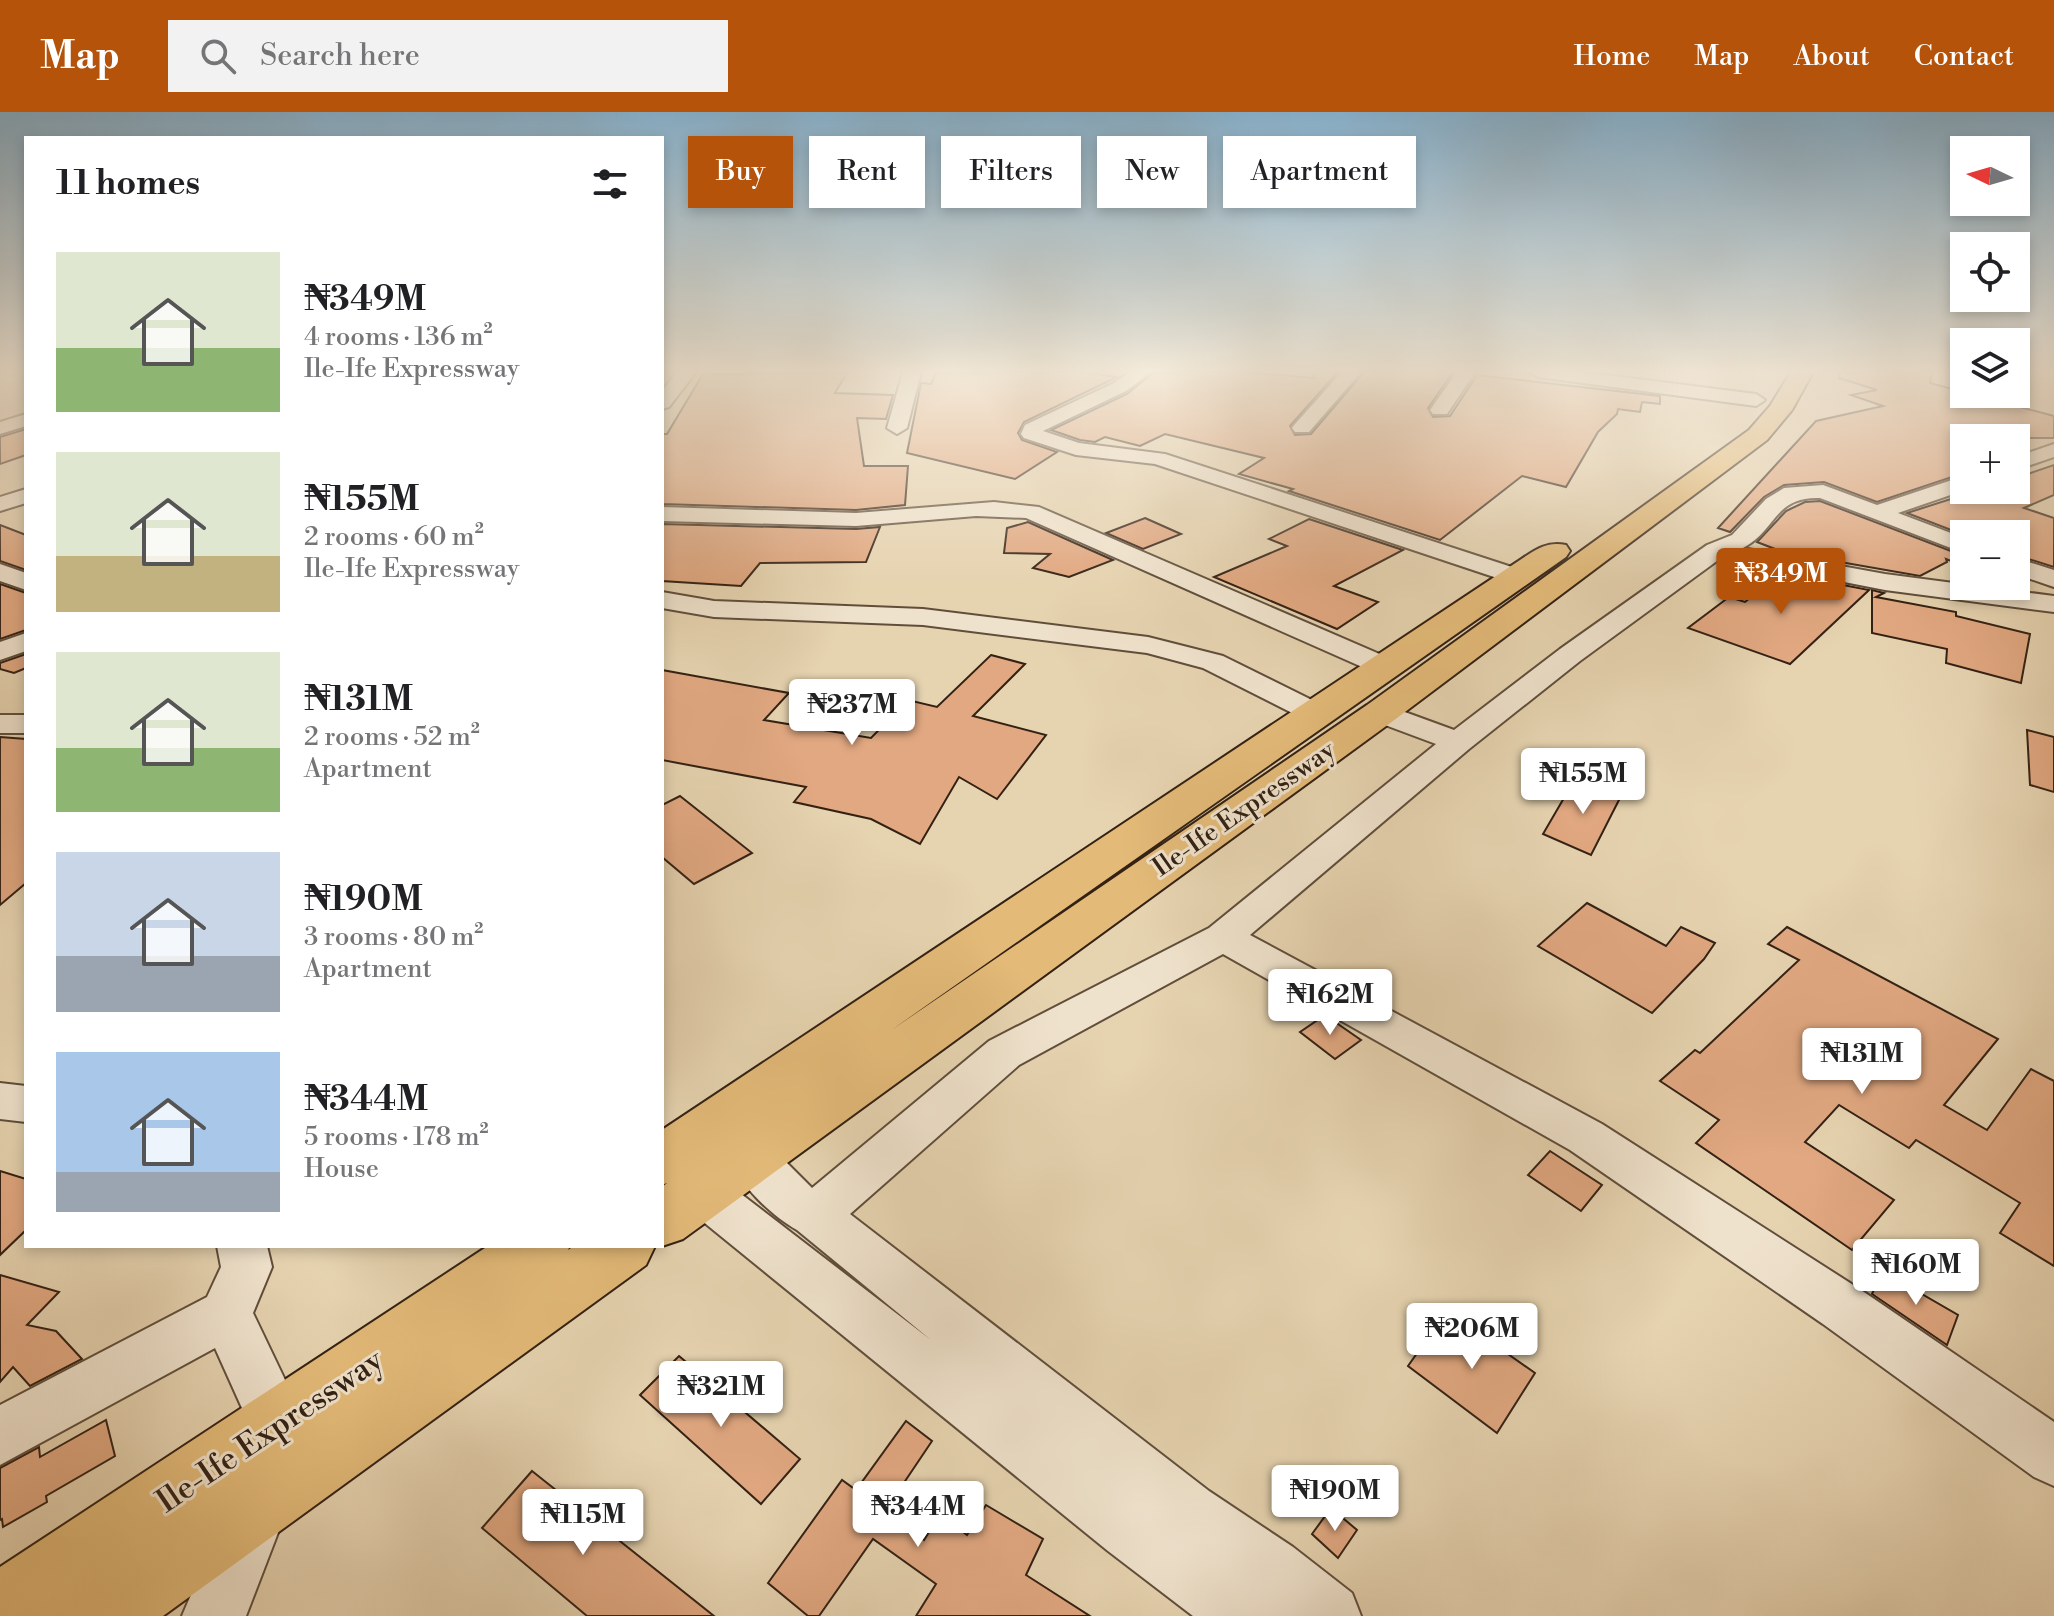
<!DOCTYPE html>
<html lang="en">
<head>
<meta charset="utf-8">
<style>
  :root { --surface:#fff; --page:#f2f2f2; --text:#202124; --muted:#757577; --accent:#b45309 }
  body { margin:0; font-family:"Libre Bodoni",serif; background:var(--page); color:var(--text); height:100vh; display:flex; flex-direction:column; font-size:30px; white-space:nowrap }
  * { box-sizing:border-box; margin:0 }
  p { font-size:26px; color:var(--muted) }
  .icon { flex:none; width:44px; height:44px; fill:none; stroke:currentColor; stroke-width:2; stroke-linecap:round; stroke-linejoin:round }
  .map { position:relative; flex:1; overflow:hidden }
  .side { position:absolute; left:24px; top:24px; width:640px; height:1112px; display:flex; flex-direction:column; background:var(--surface); border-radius:0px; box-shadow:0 4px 12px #0003 }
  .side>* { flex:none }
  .guide { position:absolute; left:688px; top:24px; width:760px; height:72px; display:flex; gap:16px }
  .needle { width:52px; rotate:275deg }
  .buttons { position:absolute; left:1950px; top:24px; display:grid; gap:16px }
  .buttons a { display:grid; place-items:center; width:80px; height:80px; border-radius:0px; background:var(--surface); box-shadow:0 4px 12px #0003; font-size:40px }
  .price { position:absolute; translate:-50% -68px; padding:0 18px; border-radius:8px; background:#fff; color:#222; font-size:26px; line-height:52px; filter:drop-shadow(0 2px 4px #0008) }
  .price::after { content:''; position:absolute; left:50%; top:48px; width:24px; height:18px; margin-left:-12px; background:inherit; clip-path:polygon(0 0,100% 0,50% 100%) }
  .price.active { background:var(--accent); color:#fff }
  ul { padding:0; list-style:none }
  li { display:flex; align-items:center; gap:24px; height:200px; padding:0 32px }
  li span { display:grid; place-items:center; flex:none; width:224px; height:160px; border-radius:0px; color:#555 }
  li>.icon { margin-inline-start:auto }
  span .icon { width:96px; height:96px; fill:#fffc; stroke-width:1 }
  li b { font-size:34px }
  h2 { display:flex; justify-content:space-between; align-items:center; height:96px; padding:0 32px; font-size:34px }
  .tag { padding:0 28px; border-radius:0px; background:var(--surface); box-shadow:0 4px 12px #0003; font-size:28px; line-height:72px }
  .tag.active { background:var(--accent); color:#fff }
  header { display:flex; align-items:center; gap:48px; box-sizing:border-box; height:112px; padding:0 40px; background:var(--accent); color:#fff }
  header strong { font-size:38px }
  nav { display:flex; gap:44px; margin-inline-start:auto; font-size:28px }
  .search { width:560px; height:72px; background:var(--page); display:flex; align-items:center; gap:20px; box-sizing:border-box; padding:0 28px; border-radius:0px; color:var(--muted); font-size:30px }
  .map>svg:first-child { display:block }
</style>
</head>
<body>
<header>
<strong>Map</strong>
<div class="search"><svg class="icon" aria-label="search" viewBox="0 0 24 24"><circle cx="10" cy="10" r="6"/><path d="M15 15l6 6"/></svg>Search here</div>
<nav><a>Home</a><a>Map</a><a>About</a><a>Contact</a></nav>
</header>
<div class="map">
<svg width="2054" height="1504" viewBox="0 0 2054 1504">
  <rect width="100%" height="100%" fill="#e6d3b0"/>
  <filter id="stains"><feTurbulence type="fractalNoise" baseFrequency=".0025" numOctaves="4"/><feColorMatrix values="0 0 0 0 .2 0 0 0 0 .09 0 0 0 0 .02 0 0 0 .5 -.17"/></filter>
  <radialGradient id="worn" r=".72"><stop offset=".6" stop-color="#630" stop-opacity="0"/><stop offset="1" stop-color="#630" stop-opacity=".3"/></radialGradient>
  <g fill="#e1a881" stroke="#332114" stroke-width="2">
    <path d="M847 260 835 281 893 283 886 307 857 306 864 354H908L905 393 856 398 662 392V322H667L703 262Z"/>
    <path d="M936 260H1083L1117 265 1024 310 1018 321 1022 328 1057 340 1015 367 907 341 921 271 931 272Z"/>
    <path d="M1154 260H1248L1314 266 1315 260H1338L1290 314 1295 323 1311 322 1364 260H1453L1428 296 1433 305 1450 304 1477 263 1660 284V292L1642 290 1640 300 1618 297 1617 302 1598 320 1566 375 1522 364 1440 428 1289 379 1293 377 1239 362 1264 346 1165 322 1140 334 1105 325 1095 330 1080 328 1051 318 1127 282Z"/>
    <path d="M1840 260H1932L1930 271 2054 304V326H1964V361L1877 390 1824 370 1784 373 1764 385 1730 420 1718 416 1816 309 1883 294 1851 283 1877 278 1839 266Z"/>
    <path d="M26 317V343L0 352V325Z"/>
    <path d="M2054 353V383L2024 396 2054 406V455L2016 443V422L1964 423 1907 401 1979 378H2016V366Z"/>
    <path d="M1820 389 1964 444V454L1946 447 1947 450 1920 464 1783 440 1757 430 1786 399 1805 390Z"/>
    <path d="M1145 406 1181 422 1143 437 1106 421Z"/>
    <path d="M1309 407 1403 438 1334 474 1378 490 1337 517 1214 465 1287 434 1269 427Z"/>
    <path d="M1028 410 1077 432 1113 448 1069 465 1033 456 1050 442 1004 441 1007 416Z"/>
    <path d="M662 412 856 417 880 415 866 450 760 451 741 474 662 469Z"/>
    <path d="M0 413 26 423V458L0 449Z"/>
    <path d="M1781 461 1869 478 1790 552 1688 516 1729 485 1745 490Z"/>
    <path d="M0 472 26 481V518L0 527Z"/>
    <path d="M1872 478 1884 481 1876 485 1956 500V504L2030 522 2021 571 1946 551 1947 537 1872 521Z"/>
    <path d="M26 542V556L14 561 0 557V551Z"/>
    <path d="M991 543 1025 552 973 604 1046 623 997 687 959 665 920 732 871 707 794 690 806 675 662 648V558L789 581 764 608 871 626 908 588 937 595Z"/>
    <path d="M2027 618 2054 625V680L2030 673Z"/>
    <path d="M0 625 26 627V771L0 793Z"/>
    <path d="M1575 667 1622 682 1591 743 1543 722Z"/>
    <path d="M680 684 752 741 694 772 662 745V693Z"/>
    <path d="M1587 791 1666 834 1681 815 1715 831 1704 847 1652 901 1538 834Z"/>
    <path d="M1787 815 1998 927 1944 993 1987 1018 2031 957 2054 969V1154L2000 1121 2020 1091 1916 1028 1909 1036 1839 993 1805 1030 1894 1088 1852 1138 1696 1031 1719 1008 1660 969 1695 938 1700 941 1799 848 1768 832Z"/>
    <path d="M1325 903 1361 928 1335 947 1300 920Z"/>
    <path d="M1550 1039 1602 1073 1581 1099 1528 1063Z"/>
    <path d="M0 1059 26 1067V1118L0 1143Z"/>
    <path d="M1882 1159 1958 1203 1947 1233 1872 1182Z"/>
    <path d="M0 1163 59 1180 27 1213 56 1219 82 1247 30 1274 13 1255 0 1270Z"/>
    <path d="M1447 1199 1535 1261 1497 1321 1408 1254Z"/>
    <path d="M679 1244 800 1347 761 1392 640 1283Z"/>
    <path d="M106 1308 115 1344 46 1384 47 1390 3 1415 2 1407 0 1408V1356L39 1335 40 1345Z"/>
    <path d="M906 1309 932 1329 885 1399 924 1428 940 1402 967 1423 986 1393 1043 1427 1026 1463 1090 1504H916L936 1472 873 1427 819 1504H808L768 1471 842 1368 856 1378Z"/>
    <path d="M532 1359 714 1504H587L482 1416Z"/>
    <path d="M1331 1396 1357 1418 1338 1446 1312 1422Z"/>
  </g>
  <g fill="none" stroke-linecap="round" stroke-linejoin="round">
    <defs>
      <g id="minor">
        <path d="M677 260H696L669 295 662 297V279Z"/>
        <path d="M903 260H921L907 316 897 322 887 316Z"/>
        <path d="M1130 260H1151L1126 279 1043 319 1079 331 1165 342 1524 459 1528 464 1524 469H1506L1155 352 1076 343 1024 326 1021 322 1025 313 1114 271Z"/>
        <path d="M1342 260H1361L1309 320H1295L1292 316 1295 312Z"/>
        <path d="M1457 260H1475L1447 302H1433L1430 298Z"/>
        <path d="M1529 260H1582L1756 282 1765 288 1756 294 1538 265Z"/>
        <path d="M26 302V314L0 322V310Z"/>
        <path d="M2054 332V345L2016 358V345Z"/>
        <path d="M1964 364 1965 378 1898 401 1964 426V441L1820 386C1774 384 1777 418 1743 436L1885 462 2054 484V500L1885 478 1721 446 1580 549 1469 637 1250 823 1602 1012 1861 1178 2054 1310V1374L2034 1365 1823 1212 1570 1038 1223 842 1019 953 850 1102 1209 1379 1293 1435 1352 1481 1361 1504H1193L1108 1439 685 1095 678 1080 685 1065 702 1059 719 1065 931 1228 797 1118C770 1103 740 1072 727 1045L733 1031 750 1025 767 1031 812 1076 989 929 1209 816 1436 632 1369 607 1365 601 1369 595 1380 592 1391 595 1454 618 1560 537 1707 433 1732 423 1766 387 1784 376 1823 373 1877 393Z"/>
        <path d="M26 377V391L0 399V385Z"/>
        <path d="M994 390 1039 395 1398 550 1402 556 1398 562 1388 565 1378 562 1026 406 976 404 856 414 662 409V395L856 401Z"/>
        <path d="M2016 446 2054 458V475L2016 462Z"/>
        <path d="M0 452 26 461V478L0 469Z"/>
        <path d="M662 480 714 489 923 497 1148 525 1223 544 1326 595 1330 601 1326 607 1315 610 1304 607 1203 556 1147 541 923 513 714 505 662 496Z"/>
        <path d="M26 521V539L0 548V530Z"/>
        <rect x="0" y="603" width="26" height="18"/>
        <path d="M0 971 26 974V1010L0 1007Z"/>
        <path d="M217 1134H267L272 1155 253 1201 307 1314 299 1334 279 1342 259 1334 215 1236 0 1353V1293L207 1185 221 1155Z"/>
        <path d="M254 1375 275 1384 284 1405 246 1504H182L233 1384Z"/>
      </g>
      <g id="trunk">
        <path d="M1791 260H1813L1792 298 1767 328 1393 609 683 1127 662 1134H661L662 1075 667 1071 662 1073V1018L1514 452C1531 441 1545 428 1566 433L1570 439 1566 445 890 919 1367 593 1749 318 1770 294Z"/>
        <path d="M488 1134H570L568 1138 574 1134H655L646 1153 163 1504H0V1455Z"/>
      </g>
    </defs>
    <use href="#minor" stroke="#604e3b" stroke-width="4"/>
    <use href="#trunk" stroke="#332114" stroke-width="4"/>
    <use href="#minor" fill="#efe2cc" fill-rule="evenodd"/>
    <use href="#trunk" fill="#e3ba78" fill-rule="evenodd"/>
  </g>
  <linearGradient id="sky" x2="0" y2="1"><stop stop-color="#88b5d3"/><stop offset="0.55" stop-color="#f4ebdb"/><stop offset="1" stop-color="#f4ebdb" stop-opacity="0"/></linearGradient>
  <rect width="2054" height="471" fill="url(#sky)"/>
  <g text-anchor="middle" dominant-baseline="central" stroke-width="6" stroke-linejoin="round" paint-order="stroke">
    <g font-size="26" fill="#332114" stroke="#efe2cc">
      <text transform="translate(1244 697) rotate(-35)">Ile-Ife Expressway</text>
    </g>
    <g font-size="32" fill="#332114" stroke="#efe2cc">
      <text transform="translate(270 1319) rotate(-34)">Ile-Ife Expressway</text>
    </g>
  </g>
  <rect width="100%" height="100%" filter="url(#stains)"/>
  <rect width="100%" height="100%" fill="url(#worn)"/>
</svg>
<div class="buttons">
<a><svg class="needle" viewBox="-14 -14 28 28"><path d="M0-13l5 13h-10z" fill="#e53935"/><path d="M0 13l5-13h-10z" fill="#757577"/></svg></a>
<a><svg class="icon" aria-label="locate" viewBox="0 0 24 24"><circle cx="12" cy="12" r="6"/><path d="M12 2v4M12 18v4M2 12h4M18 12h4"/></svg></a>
<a><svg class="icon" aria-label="layers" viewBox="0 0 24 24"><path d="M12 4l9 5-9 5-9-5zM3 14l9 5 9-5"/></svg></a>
<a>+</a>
<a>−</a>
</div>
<b class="price active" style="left:1781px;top:504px">₦349M</b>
<b class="price" style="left:852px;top:635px">₦237M</b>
<b class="price" style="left:1583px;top:704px">₦155M</b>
<b class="price" style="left:1330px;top:925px">₦162M</b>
<b class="price" style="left:1862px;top:984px">₦131M</b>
<b class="price" style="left:1916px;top:1195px">₦160M</b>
<b class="price" style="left:1472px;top:1259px">₦206M</b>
<b class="price" style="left:721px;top:1317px">₦321M</b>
<b class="price" style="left:1335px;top:1421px">₦190M</b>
<b class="price" style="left:918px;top:1437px">₦344M</b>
<b class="price" style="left:583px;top:1445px">₦115M</b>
<div class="guide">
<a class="tag active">Buy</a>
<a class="tag">Rent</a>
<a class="tag">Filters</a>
<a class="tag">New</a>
<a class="tag">Apartment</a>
</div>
<section class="side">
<h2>11 homes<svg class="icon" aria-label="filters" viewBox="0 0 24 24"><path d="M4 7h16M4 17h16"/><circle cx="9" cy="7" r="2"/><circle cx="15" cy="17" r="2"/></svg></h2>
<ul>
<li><span style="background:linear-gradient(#dfe7d0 60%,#8fb573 0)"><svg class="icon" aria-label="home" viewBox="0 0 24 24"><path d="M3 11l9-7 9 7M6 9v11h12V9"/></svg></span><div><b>₦349M</b><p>4 rooms · 136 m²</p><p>Ile-Ife Expressway</p></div></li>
<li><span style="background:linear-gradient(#dfe7d0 65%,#c2b280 0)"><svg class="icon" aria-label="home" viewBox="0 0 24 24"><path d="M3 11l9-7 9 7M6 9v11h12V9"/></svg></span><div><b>₦155M</b><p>2 rooms · 60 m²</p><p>Ile-Ife Expressway</p></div></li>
<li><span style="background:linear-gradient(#dfe7d0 60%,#8fb573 0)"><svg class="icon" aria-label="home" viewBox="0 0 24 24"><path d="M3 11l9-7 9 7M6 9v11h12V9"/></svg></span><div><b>₦131M</b><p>2 rooms · 52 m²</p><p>Apartment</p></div></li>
<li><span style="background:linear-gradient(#c9d6e8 65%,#9aa5b1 0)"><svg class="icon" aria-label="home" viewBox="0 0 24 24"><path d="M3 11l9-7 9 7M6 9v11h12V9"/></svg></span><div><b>₦190M</b><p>3 rooms · 80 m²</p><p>Apartment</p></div></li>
<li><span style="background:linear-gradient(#a9c7e8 75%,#9aa5b1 0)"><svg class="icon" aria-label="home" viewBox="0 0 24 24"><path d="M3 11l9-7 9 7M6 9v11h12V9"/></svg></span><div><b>₦344M</b><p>5 rooms · 178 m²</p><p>House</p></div></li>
</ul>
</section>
</div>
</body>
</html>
